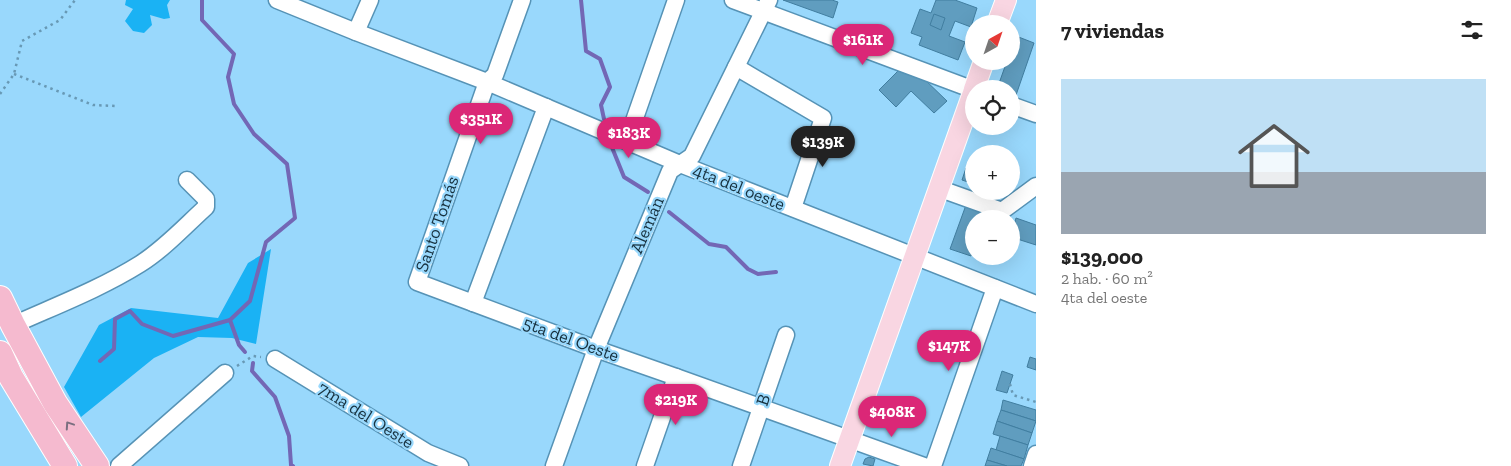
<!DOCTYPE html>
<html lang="es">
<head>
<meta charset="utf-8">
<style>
  :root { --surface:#fff; --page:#f2f2f2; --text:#222; --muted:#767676; --accent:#db2777 }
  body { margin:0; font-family:"Zilla Slab",serif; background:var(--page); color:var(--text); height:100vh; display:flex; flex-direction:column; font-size:19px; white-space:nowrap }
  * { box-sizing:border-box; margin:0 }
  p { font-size:16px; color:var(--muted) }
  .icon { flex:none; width:28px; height:28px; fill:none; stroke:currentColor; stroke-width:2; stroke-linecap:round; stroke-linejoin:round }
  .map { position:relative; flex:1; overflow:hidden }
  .panel { display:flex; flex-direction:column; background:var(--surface); width:475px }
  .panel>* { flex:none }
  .needle { width:32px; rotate:40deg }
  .controls { position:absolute; left:965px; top:15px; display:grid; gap:10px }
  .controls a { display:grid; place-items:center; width:55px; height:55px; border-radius:50%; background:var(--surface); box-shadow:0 5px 20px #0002; font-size:25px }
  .price { position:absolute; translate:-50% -42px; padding:0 11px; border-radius:18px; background:var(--accent); color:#fff; font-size:16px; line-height:32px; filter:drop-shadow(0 1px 2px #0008) }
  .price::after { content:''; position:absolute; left:50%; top:30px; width:15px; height:11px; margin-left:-8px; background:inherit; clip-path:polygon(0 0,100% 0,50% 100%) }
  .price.on { background:#222; color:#fff }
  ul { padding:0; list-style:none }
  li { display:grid; align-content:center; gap:10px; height:265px; padding:0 25px }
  li span { display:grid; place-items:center; height:155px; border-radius:0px; color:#555 }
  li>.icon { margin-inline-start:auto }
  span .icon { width:90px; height:90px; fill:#fffc; stroke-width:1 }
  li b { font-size:21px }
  h2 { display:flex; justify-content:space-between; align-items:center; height:60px; padding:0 25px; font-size:21px }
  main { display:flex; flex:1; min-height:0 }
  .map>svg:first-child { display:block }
</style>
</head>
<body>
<main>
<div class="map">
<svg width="1036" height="466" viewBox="0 0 1036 466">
  <rect width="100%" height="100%" fill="#99d8fc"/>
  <g fill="#1ab2f4">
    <path d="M126 0H170L167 5 170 18 164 19 150 15 152 25 144 33 133 31 125 21 133 9 125 5Z"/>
    <path d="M271 249 256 344 232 338 198 337 154 358 81 417 64 387 99 325 131 308 218 318 248 263Z"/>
  </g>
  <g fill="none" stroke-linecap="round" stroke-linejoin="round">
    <g stroke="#7367b5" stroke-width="4">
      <path d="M581 0 586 51 600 59 610 87 601 105 604 119"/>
      <path d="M611 145 624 177 648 192"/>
      <path d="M669 212 709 244 726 247 748 269 758 274 776 272"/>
      <path d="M230 320 239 345 245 352"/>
      <path d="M100 361 114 349 115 319 130 311 142 324 173 336 230 320 250 301 266 242 295 218 287 164 254 134 234 104 228 77 234 54 202 20V0"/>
      <path d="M253 363 252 371 275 397 289 436 291 465 293 466"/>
    </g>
  </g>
  <g fill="#609dbf" stroke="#417ea0">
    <path d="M783 0H832L838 2 833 18Z"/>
    <path d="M936 0H955L977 8 971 27 955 21 949 36 965 42 958 60 919 45 922 37 911 33 920 9 931 13Z"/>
    <path d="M934 14 945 18 941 30 930 25Z"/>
    <path d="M1016 36 1034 43 1015 98 1011 97V89H997L1007 61H1011V49Z"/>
    <path d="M901 68 921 76 947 101 934 113 911 91 896 107 879 90Z"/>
    <path d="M966 168 974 170V184L962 180Z"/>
    <path d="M966 205 986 213 984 219H974V247L971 256 950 249Z"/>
    <path d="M1016 218 1036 225V245L1011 237Z"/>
    <path d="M1030 357 1036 359V370L1027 367Z"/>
    <path d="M1002 371 1013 375 1007 393 996 390Z"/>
    <path d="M1003 400 1036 410V421L1001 410Z"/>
    <path d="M1001 410 1036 421 1032 433 997 421Z"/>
    <path d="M997 421 1032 433 1028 445 993 434Z"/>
    <path d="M1000 436 1028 445 1024 459 996 450Z"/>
    <path d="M991 448 1024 459 1021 466H1007L987 460Z"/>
    <path d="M869 457 875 459 873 466 863 464 865 459Z"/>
    <path d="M987 460 1007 466H985Z"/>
  </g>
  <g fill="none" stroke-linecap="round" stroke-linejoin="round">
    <defs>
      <g id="minor">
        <path d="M277 0 356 32 487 82 680 164 1036 304"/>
        <path d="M522 0 495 75 487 82 417 282 596 349 676 377 924 466"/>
        <path d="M733 0 974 90"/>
        <path d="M356 32 370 0"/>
        <path d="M736 67 823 118 793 208"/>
        <path d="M1011 105 1036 114"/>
        <path d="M627 141 676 0"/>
        <path d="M949 192 1002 211 1036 186"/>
        <path d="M473 303 546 107"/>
        <path d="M13 325C55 306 100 289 140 264 164 249 185 226 206 207V199L187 180"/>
        <path d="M275 359 428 453 460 466"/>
        <path d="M119 466 225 373"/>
        <path d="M554 466 596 349 670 171 692 156 769 0"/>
        <path d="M645 466 676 377"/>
        <path d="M741 466 786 335"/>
        <path d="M933 466 995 288"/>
        <path d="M1032 466 1036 454"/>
      </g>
      <g id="major">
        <path d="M997 24 1006 0"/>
        <path d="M974 89 984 61"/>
        <path d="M840 466 974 90"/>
      </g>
      <g id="highway">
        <path d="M0 298 13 325 55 403 97 466"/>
        <path d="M0 353 11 377 65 466"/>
      </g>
    </defs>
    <use href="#minor" stroke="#5693b6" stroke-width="19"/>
    <use href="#major" stroke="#fff" stroke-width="22"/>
    <use href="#highway" stroke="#fff" stroke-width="26"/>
    <g stroke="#6899b5" stroke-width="2.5" stroke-dasharray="2.5 4" stroke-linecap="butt">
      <path d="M14 74 93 105 115 106"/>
      <path d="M0 94 14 74 22 41 60 20 75 0"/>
      <path d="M237 366 253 356 261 357"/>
      <path d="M1010 384 1013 395 1036 402"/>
    </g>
    <use href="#minor" stroke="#fff" stroke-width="16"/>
    <use href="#major" stroke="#f9d6e2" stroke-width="20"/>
    <use href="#highway" stroke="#f5bacf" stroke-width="24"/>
  </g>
  <defs><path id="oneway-chevron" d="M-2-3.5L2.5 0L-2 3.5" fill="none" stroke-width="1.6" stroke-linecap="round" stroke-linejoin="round" transform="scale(1.25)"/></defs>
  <use stroke="#7b6f80" href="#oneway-chevron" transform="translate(69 425) rotate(-124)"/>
  <g text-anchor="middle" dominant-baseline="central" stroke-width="4.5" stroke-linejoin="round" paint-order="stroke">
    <g font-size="18" fill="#17313f" stroke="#99d8fc">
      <text transform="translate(739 187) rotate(22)">4ta del oeste</text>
      <text transform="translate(437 224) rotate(-71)">Santo Tomás</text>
      <text transform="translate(647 225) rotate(-67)">Alemán</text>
      <text transform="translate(571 339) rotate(20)">5ta del Oeste</text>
      <text transform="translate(763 400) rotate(-71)">B</text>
      <text transform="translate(366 415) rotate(32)">7ma del Oeste</text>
    </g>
  </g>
</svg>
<div class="controls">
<a><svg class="needle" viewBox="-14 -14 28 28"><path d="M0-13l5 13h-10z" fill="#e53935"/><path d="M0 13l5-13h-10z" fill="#767676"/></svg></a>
<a><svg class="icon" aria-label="locate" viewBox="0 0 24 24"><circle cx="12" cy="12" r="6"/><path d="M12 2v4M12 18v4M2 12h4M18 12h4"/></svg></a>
<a>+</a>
<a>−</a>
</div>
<b class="price" style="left:863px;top:66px">$161K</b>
<b class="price" style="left:481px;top:145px">$351K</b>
<b class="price" style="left:629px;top:159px">$183K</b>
<b class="price on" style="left:823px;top:168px">$139K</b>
<b class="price" style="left:949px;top:372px">$147K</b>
<b class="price" style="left:676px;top:426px">$219K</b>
<b class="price" style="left:892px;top:438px">$408K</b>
</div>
<section class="panel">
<h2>7 viviendas<svg class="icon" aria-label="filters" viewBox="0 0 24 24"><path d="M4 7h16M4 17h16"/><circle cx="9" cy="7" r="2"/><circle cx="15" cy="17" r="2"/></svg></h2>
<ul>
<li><span style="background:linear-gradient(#bfe0f5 60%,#9aa5b1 0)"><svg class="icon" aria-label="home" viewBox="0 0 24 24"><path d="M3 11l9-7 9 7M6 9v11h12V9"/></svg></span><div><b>$139,000</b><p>2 hab. · 60 m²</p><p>4ta del oeste</p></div></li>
</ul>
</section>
</main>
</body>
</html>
